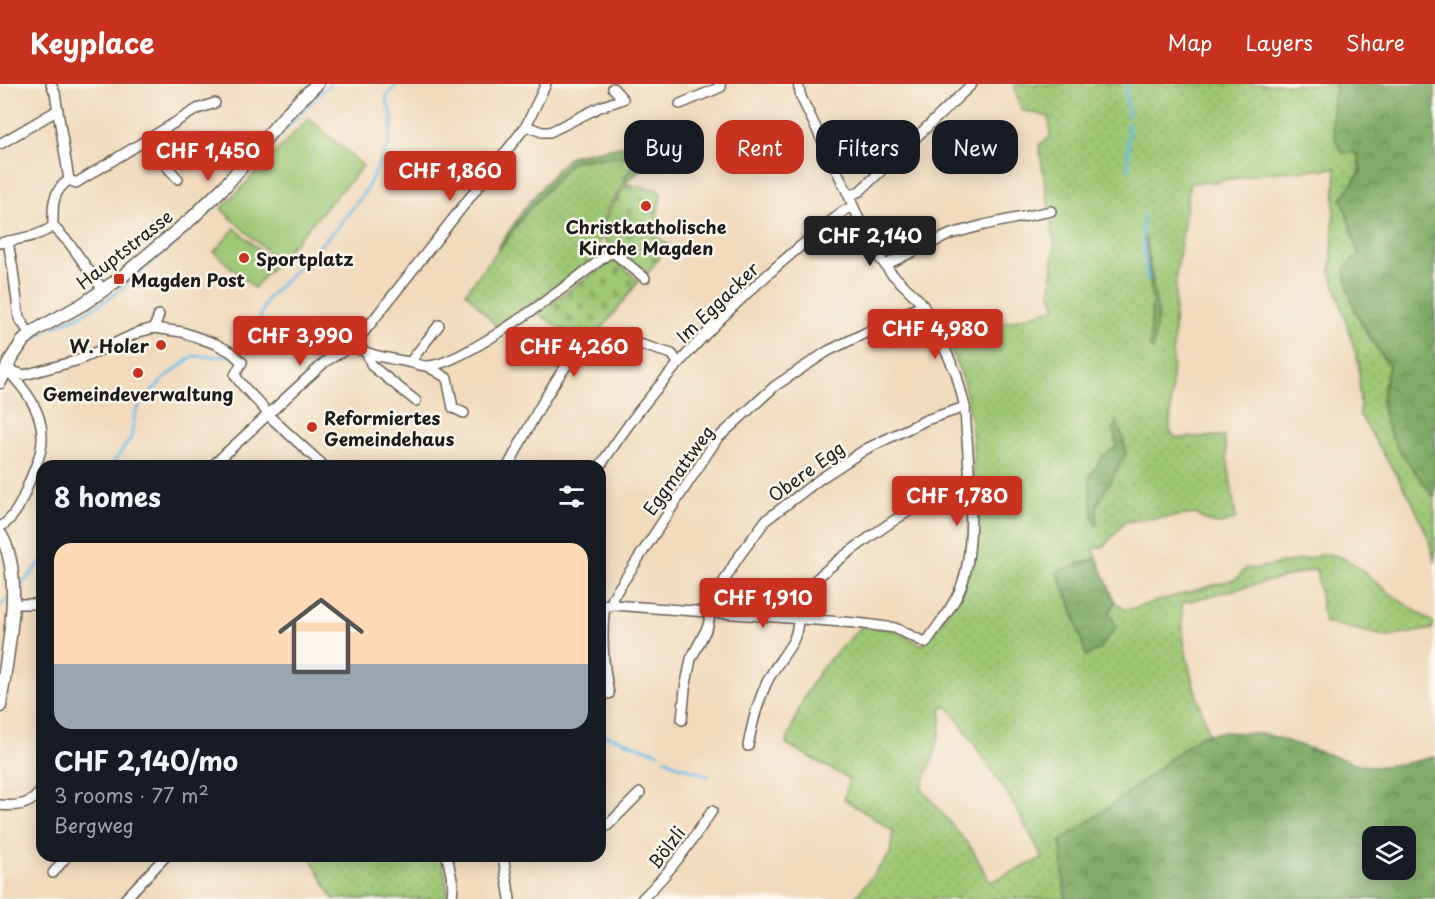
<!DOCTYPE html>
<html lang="en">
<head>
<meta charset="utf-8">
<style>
  :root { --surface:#171b24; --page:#242831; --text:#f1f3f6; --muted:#9ea1a6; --accent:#c8321e }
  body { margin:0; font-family:"Playpen Sans",sans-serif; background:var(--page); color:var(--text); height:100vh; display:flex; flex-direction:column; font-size:22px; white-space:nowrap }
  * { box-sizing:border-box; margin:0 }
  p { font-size:20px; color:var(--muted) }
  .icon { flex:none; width:33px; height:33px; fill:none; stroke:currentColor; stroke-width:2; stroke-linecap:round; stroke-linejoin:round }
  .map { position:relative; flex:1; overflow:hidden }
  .side { position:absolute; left:36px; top:376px; width:570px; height:402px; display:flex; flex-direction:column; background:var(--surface); border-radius:18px; box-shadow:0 3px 15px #0003 }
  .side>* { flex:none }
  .hud { position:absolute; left:624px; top:36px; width:570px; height:54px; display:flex; gap:12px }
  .controls { position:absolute; left:1362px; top:742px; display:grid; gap:12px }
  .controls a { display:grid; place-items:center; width:54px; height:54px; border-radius:12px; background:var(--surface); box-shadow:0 3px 15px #0003; font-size:30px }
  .price { position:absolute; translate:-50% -51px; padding:0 14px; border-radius:6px; background:var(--accent); color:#fff; font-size:20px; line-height:39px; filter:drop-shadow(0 2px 3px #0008) }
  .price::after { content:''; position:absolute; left:50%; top:36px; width:18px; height:14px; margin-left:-9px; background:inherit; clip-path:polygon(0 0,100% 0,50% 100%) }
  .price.active { background:#222; color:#fff }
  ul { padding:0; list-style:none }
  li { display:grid; align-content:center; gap:12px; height:318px; padding:0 18px }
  li span { display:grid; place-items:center; height:186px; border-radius:18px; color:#555 }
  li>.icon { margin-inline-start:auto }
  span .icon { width:108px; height:108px; fill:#fffc; stroke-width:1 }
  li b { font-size:26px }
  h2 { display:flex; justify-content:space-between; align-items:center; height:72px; padding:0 18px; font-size:26px }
  .pill { padding:0 21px; border-radius:18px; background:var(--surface); box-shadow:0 3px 15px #0003; font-size:21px; line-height:54px }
  .pill.active { background:var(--accent); color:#fff }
  header { display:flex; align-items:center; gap:36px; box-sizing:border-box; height:84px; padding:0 30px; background:var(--accent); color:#fff }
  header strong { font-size:28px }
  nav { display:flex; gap:33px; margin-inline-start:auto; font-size:21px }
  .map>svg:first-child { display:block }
</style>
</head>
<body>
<header>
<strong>Keyplace</strong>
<nav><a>Map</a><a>Layers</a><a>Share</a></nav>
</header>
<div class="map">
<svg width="1435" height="815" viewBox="0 0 1435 815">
  <defs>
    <pattern id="grass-dots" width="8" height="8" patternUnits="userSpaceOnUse" patternTransform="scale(1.5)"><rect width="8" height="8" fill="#9dc875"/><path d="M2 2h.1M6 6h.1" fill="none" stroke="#87ab65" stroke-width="1.8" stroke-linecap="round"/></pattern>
    <pattern id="forest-crowns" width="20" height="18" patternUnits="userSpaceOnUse" patternTransform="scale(1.5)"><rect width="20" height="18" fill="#7eac66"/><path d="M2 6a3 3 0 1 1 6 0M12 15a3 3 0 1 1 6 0" fill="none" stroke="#668b53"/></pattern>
    <pattern id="cemetery-stones" width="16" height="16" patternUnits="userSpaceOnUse" patternTransform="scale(1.5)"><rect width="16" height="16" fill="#9dc875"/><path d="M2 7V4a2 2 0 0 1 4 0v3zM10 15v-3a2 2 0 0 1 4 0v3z" fill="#87ab65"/></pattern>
  </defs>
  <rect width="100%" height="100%" fill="#fbf7ec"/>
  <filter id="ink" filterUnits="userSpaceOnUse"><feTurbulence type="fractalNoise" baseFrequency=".0167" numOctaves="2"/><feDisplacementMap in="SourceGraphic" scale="12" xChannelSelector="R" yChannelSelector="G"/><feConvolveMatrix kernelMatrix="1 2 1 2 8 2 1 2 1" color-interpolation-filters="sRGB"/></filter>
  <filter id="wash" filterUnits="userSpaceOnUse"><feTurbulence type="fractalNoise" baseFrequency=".008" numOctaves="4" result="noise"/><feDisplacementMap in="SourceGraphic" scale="24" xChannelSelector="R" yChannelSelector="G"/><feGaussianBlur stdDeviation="1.35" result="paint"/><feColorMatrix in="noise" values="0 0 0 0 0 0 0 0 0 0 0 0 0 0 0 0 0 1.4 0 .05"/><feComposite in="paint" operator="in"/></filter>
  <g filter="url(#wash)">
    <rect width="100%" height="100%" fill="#f2dabb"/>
    <g fill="url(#grass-dots)" stroke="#5c7248" stroke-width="1.5" fill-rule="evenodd">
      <path d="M1014 0H1334L1336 2 1332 24 1357 69 1361 88 1342 114 1359 172 1355 227 1369 253 1389 282 1383 302 1394 357 1435 414V479L1428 453 1411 415 1360 331 1359 280 1331 189 1336 84 1267 89 1213 98 1190 99 1176 192 1170 348 1176 354 1224 352 1236 434C1218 444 1212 441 1195 430L1124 438 1105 462 1093 465 1097 474 1057 488 1071 521 1109 528 1115 518 1126 526 1236 495 1246 484 1253 485 1328 470C1353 473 1371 496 1391 510 1405 521 1420 529 1434 539L1432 545 1388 553 1324 538 1316 485 1182 519C1180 564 1195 607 1209 649L1200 652 1116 718 1061 757 1065 815H854L890 770 893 747 844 715 849 695 786 660C795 634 804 609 820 587 831 572 846 559 859 545L862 542 892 546 923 561 962 508 973 398V355L966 309 961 290 935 230 936 225C956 218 977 232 994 242L1056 224 1051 210 1054 159 1039 61 1050 53 1049 33 1021 26ZM942 622 950 624 1007 709 1043 774 990 798 972 765 921 704 935 669 940 648Z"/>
      <path d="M629 72 641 75 626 93 625 99 605 128 600 144V157L598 159 596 174 497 243 466 208 526 129 572 77Z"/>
      <path d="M310 773H450L443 779 449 815H333Z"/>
    </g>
    <g fill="url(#forest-crowns)" stroke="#4d6441" stroke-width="1.5" fill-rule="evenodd">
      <path d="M1334 0H1435V414C1416 388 1390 361 1383 329 1380 313 1385 297 1389 282 1369 252 1346 220 1345 183L1359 171 1342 114 1361 87 1357 69H1343C1329 53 1332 23 1336 2Z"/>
      <path d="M640 58 653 64 656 69 653 77 625 99V93L640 75 629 72 572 77 526 129 505 159 497 165 524 125 557 85 571 72Z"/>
      <path d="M1145 152 1158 229 1153 266 1150 264 1152 217Z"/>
      <path d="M1116 337 1123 354 1126 370 1097 421V441L1093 436 1089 393 1103 372 1117 362 1113 346Z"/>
      <path d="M1097 474 1115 518 1109 528 1116 543 1100 565 1086 572 1071 521 1057 488Z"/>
      <path d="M1221 648 1265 650 1351 678 1374 683 1401 680 1435 673V815H1065L1061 757 1116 718 1200 652ZM1372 753H1406V786H1372Z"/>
    </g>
    <g fill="url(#cemetery-stones)" stroke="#5c7248" stroke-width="1.5">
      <path d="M627 100 658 106 661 111 654 151 669 161 647 190 604 156C599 134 615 118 627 100Z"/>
      <path d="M614 176 639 197 600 247 590 250 580 256 538 230 578 199Z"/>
    </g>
    <g fill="#9dc875" stroke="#5c7248" stroke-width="1.5">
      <path d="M309 34 363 82 278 177 221 125Z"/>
      <path d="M235 144 275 180 254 204 214 168Z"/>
    </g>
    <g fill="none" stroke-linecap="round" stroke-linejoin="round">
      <g stroke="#6abce6" stroke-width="3">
        <path d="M1126 0 1128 32"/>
        <path d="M1128 85V39"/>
        <path d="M1143 130V159L1148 196"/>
        <path d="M53 243 81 231 107 216 132 196 224 114 300 29 330 0"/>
        <path d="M35 254 47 246"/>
        <path d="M111 382 131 354 135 330 142 317 166 293 193 272C226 273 248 278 258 241 261 231 263 223 268 214L336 145 365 108 388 62 393 34 386 15 388 10 397 0"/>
        <path d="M17 506 42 477"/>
        <path d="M0 521 10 513"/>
        <path d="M600 649 659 669"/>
        <path d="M665 675C678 683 693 686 708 692"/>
      </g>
    </g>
  </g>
  <g filter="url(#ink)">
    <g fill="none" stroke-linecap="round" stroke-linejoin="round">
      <defs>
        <g id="minor">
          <path d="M51 0 55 9 69 96C51 108 53 123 53 142"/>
          <path d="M680 20 721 3 719 0"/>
          <path d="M526 42 542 48H550L600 23 623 15 613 4"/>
          <path d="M144 57 178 95"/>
          <path d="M0 60 58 26"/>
          <path d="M69 96 76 99 197 25 215 19"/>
          <path d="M849 112 860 107 972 0"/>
          <path d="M53 142 70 160 103 206"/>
          <path d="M8 157 13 186 19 234 30 250"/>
          <path d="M0 159C16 155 40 153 53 142"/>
          <path d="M885 181 951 150 984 141 1051 127"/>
          <path d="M154 244 159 231"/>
          <path d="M352 262C370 272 388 274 408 278 414 279 421 282 426 282 462 283 576 195 608 170L614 169 645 194"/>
          <path d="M367 270 372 282 416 317"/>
          <path d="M410 278 439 241"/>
          <path d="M427 282 447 294 453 324 464 329"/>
          <path d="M6 285 24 291 79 276 139 248 154 244 182 248 216 260 231 268 242 278 235 291C244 307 260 316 269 332L324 382"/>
          <path d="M212 382 326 277 352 262 364 248 526 42 546 0"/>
          <path d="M508 382C524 354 568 259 600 253 616 250 656 266 672 270L679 280"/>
          <path d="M600 382C613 363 627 342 642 323 699 251 773 182 845 126L853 123"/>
          <path d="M0 443C15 434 22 417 28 401 34 386 43 368 42 352 42 326 24 304 8 287"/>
          <path d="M13 520H42"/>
          <path d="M600 520 856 539 895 544 926 559C937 542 951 526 959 508 980 462 967 374 965 323L956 289 928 229 917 214 891 189 876 169 864 147 849 112 801 13 798 0"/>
          <path d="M605 521C601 552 603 580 609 610"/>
          <path d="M611 522 613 513 717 355 775 302 828 267 923 221"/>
          <path d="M682 636 685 605 691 575 708 542 713 516 737 475 766 436 820 395 866 365 926 336 965 323"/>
          <path d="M748 662C752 640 758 616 768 596 775 582 786 570 793 557 801 542 796 524 805 508 818 487 898 432 922 420 937 413 954 408 969 401"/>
          <path d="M0 721C17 723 34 721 42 704"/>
          <path d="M600 745 607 742 640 709"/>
          <path d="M447 772 453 800 452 815"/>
          <path d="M503 772 510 815"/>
          <path d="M53 789 67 772"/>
          <path d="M125 815 166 772"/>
          <path d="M642 815C671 787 690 760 712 727"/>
        </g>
        <g id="major">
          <path d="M0 298 11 275 23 257 36 246 83 220 119 195 191 135 225 102 289 27 317 0"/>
          <path d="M0 450C26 491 6 574 0 622"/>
        </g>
      </defs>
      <use href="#minor" stroke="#675e54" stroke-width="12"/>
      <use href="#major" stroke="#675e54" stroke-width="15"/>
      <use href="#minor" stroke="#fff" stroke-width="9"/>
      <use href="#major" stroke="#fff" stroke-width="12"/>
    </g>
  </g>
  <g fill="#c8321e" stroke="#fbf7ec" stroke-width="2">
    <circle cx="646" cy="122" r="6"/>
    <circle cx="244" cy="174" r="6"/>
    <rect x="113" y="189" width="12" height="12" rx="3"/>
    <circle cx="161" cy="261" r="6"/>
    <circle cx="138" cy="289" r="6"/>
    <circle cx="312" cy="343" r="6"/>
  </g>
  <g text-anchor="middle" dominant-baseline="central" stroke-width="5" stroke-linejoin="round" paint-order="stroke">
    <g font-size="18" font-weight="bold" fill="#1c1c1c" stroke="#fbf7ec" text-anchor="start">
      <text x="646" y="142" text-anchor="middle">Christkatholische<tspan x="646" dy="21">Kirche Magden</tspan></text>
      <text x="256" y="174">Sportplatz</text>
      <text x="131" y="195">Magden Post</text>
      <text x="149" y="261" text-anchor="end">W. Holer</text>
      <text x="138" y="309" text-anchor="middle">Gemeindeverwaltung</text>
      <text x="324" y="333">Reformiertes<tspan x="324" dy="21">Gemeindehaus</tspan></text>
    </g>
    <g font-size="18" fill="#1c1c1c" stroke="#fbf7ec">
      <text transform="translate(124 165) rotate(-38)">Hauptstrasse</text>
      <text transform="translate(717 218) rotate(-44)">Im Eggacker</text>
      <text transform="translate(678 386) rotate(-54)">Eggmattweg</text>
      <text transform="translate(806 387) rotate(-36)">Obere Egg</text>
      <text transform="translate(666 763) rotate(-53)">Bölzli</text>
    </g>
  </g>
</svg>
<div class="controls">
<a><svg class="icon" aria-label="layers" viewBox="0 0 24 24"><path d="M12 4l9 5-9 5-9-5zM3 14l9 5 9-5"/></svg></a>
</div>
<b class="price" style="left:208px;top:98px">CHF 1,450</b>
<b class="price" style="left:450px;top:118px">CHF 1,860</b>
<b class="price active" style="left:870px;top:183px">CHF 2,140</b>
<b class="price" style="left:935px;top:276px">CHF 4,980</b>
<b class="price" style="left:300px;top:283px">CHF 3,990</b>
<b class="price" style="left:574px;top:294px">CHF 4,260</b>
<b class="price" style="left:957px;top:443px">CHF 1,780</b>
<b class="price" style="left:763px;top:545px">CHF 1,910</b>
<div class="hud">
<a class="pill">Buy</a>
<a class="pill active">Rent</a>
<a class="pill">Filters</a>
<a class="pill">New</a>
</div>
<section class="side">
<h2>8 homes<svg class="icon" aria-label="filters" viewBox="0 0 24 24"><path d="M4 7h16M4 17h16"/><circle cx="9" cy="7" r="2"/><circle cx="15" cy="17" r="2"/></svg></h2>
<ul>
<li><span style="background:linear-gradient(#ffd9b3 65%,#9aa5b1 0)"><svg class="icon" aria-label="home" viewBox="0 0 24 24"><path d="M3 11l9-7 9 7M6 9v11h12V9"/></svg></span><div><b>CHF 2,140/mo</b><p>3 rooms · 77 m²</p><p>Bergweg</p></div></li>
</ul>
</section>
</div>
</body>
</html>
